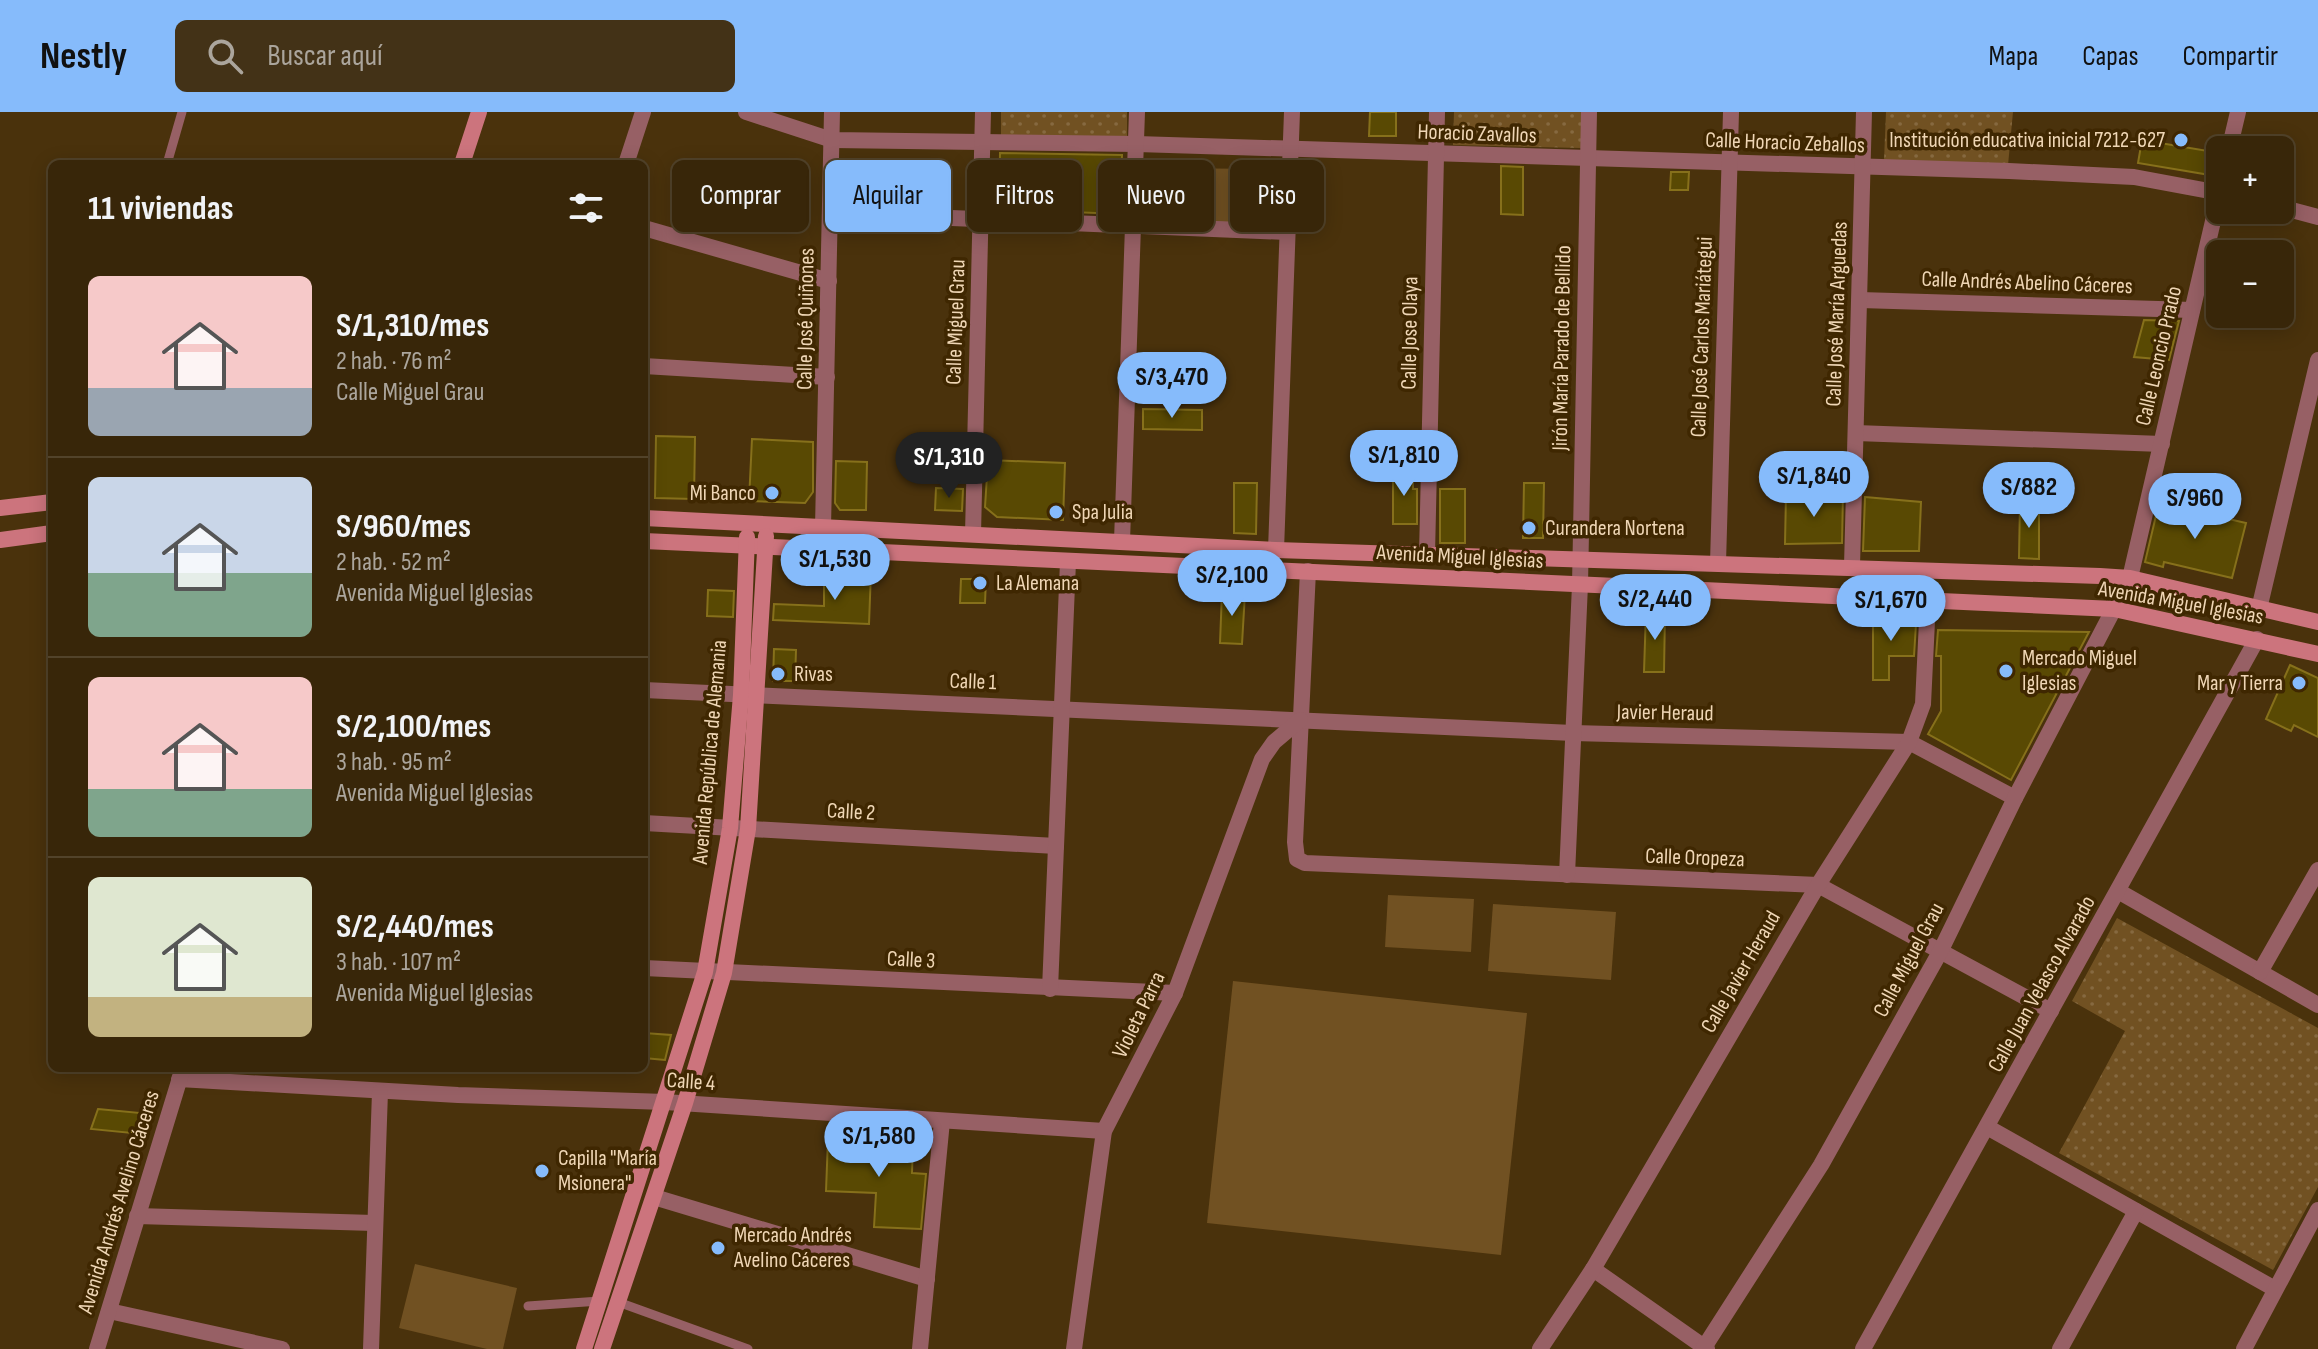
<!DOCTYPE html>
<html lang="es">
<head>
<meta charset="utf-8">
<style>
  :root { --surface:#382609; --page:#433217; --text:#f1f3f6; --muted:#aba59c; --line:#52432a; --accent:#86bbfb }
  body { margin:0; font-family:"Sofia Sans Condensed",sans-serif; background:var(--page); color:var(--text); height:100vh; display:flex; flex-direction:column; font-size:30px; white-space:nowrap }
  * { box-sizing:border-box; margin:0 }
  p { font-size:26px; color:var(--muted) }
  .icon { flex:none; width:44px; height:44px; fill:none; stroke:currentColor; stroke-width:2; stroke-linecap:round; stroke-linejoin:round }
  .map { position:relative; flex:1; overflow:hidden }
  .panel { position:absolute; left:48px; top:48px; width:600px; height:912px; display:flex; flex-direction:column; background:var(--surface); border-radius:12px; box-shadow:0 4px 20px #0003,0 0 0 2px var(--line) }
  .panel>* { flex:none }
  .guide { position:absolute; left:672px; top:48px; width:760px; height:72px; display:flex; gap:16px }
  .buttons { position:absolute; left:2206px; top:24px; display:grid; gap:16px }
  .buttons a { display:grid; place-items:center; width:88px; height:88px; border-radius:12px; background:var(--surface); box-shadow:0 4px 20px #0003,0 0 0 2px var(--line); font-size:40px }
  .price { position:absolute; translate:-50% -68px; padding:0 18px; border-radius:28px; background:var(--accent); color:#111; font-size:26px; line-height:52px; filter:drop-shadow(0 2px 4px #0008) }
  .price::after { content:''; position:absolute; left:50%; top:48px; width:24px; height:18px; margin-left:-12px; background:inherit; clip-path:polygon(0 0,100% 0,50% 100%) }
  .price.active { background:#222; color:#fff }
  ul { padding:0; list-style:none }
  li { display:flex; align-items:center; gap:24px; height:200px; padding:0 40px }
  li+li { border-top:2px solid var(--line) }
  li span { display:grid; place-items:center; flex:none; width:224px; height:160px; border-radius:12px; color:#555 }
  li>.icon { margin-inline-start:auto }
  span .icon { width:96px; height:96px; fill:#fffc; stroke-width:1 }
  li b { font-size:34px }
  h2 { display:flex; justify-content:space-between; align-items:center; height:96px; padding:0 40px; font-size:34px }
  .chip { padding:0 28px; border-radius:12px; background:var(--surface); box-shadow:0 4px 20px #0003,0 0 0 2px var(--line); font-size:28px; line-height:72px }
  .chip.active { background:var(--accent); color:#111 }
  header { display:flex; align-items:center; gap:48px; box-sizing:border-box; height:112px; padding:0 40px; background:var(--accent); color:#111 }
  header strong { font-size:38px }
  nav { display:flex; gap:44px; margin-inline-start:auto; font-size:28px }
  .search { width:560px; height:72px; background:var(--page); display:flex; align-items:center; gap:20px; box-sizing:border-box; padding:0 28px; border-radius:12px; color:var(--muted); font-size:30px }
  .map>svg:first-child { display:block }
</style>
</head>
<body>
<header>
<strong>Nestly</strong>
<div class="search"><svg class="icon" aria-label="search" viewBox="0 0 24 24"><circle cx="10" cy="10" r="6"/><path d="M15 15l6 6"/></svg>Buscar aquí</div>
<nav><a>Mapa</a><a>Capas</a><a>Compartir</a></nav>
</header>
<div class="map">
<svg width="2318" height="1237" viewBox="0 0 2318 1237">
  <defs>
    <pattern id="park-dots" width="8" height="8" patternUnits="userSpaceOnUse" patternTransform="scale(2)"><rect width="8" height="8" fill="#715122"/><path d="M2 2h.1M6 6h.1" fill="none" stroke="#866940" stroke-width="1.8" stroke-linecap="round"/></pattern>
  </defs>
  <rect width="100%" height="100%" fill="#4a320c"/>
  <g fill="#715122">
    <path d="M1169 56 1260 57 1259 112 1169 111Z"/>
    <path d="M1388 783 1474 787 1471 840 1385 835Z"/>
    <path d="M1493 792 1616 800 1611 868 1488 859Z"/>
    <path d="M1233 869 1527 901 1501 1143 1207 1111Z"/>
    <path d="M415 1152 517 1176 503 1237H487L399 1216Z"/>
  </g>
  <g fill="url(#park-dots)">
    <path d="M1001 0H1127V24L1001 25Z"/>
    <path d="M1454 0H1582L1581 36 1453 33Z"/>
    <path d="M1886 0H2013L2008 53 1884 49Z"/>
    <path d="M2117 806 2318 916V1075L2273 1158 2059 1041 2125 919 2072 889Z"/>
  </g>
  <g fill="#594903" stroke="#86701b" stroke-width="2">
    <path d="M1370 0H1396V24H1369Z"/>
    <path d="M2142 28 2214 40 2210 63 2138 51Z"/>
    <path d="M1000 41 1122 43 1120 102 999 97Z"/>
    <path d="M1501 54 1523 55V103L1501 102Z"/>
    <path d="M1671 60H1689L1688 78H1670Z"/>
    <path d="M2144 208 2179 209 2169 248 2134 245Z"/>
    <path d="M1143 297 1202 298V318L1143 317Z"/>
    <path d="M656 324 695 325 694 387 655 386Z"/>
    <path d="M752 327 813 330V380L805 391 749 389Z"/>
    <path d="M988 348 1065 351 1063 408 997 405 985 395Z"/>
    <path d="M836 349 867 350 866 398H840L835 391Z"/>
    <path d="M1393 358H1413V377H1417V412H1393Z"/>
    <path d="M1234 371H1257L1256 422 1234 421Z"/>
    <path d="M1524 371H1544L1543 426H1523Z"/>
    <path d="M936 376 963 377 962 399 935 398Z"/>
    <rect x="1440" y="377" width="25" height="54"/>
    <path d="M1823 380 1843 381 1842 431 1785 432 1786 382 1823 383Z"/>
    <path d="M1865 385 1921 390 1919 439H1863Z"/>
    <path d="M2020 390H2039V447L2019 446Z"/>
    <path d="M2159 391 2246 411 2232 466 2164 450 2163 455 2145 450Z"/>
    <path d="M846 458 871 459 869 512 773 508 774 492 824 494V467H845Z"/>
    <path d="M961 467H986L985 491H960Z"/>
    <path d="M708 478 734 479 733 505 707 504Z"/>
    <path d="M1222 480 1245 481 1242 532 1220 531Z"/>
    <path d="M1646 499 1665 500 1664 560H1644Z"/>
    <path d="M1909 505 1916 512 1914 544H1889V568H1873V506Z"/>
    <path d="M1938 518 2089 520 2011 668 1928 622 1941 599V544H1936Z"/>
    <path d="M774 537 796 538 795 569H773Z"/>
    <path d="M2290 553 2318 566V625L2294 613 2291 619 2266 607Z"/>
    <path d="M644 921 671 923 665 948 644 946Z"/>
    <path d="M98 997 151 1002 142 1022 91 1017Z"/>
    <path d="M828 1027 913 1031 912 1061 926 1062 921 1117 874 1115 876 1081 826 1079Z"/>
  </g>
  <g fill="none" stroke-linecap="round" stroke-linejoin="round">
    <g stroke="#976065" stroke-width="9">
      <path d="M167 52 182 0"/>
      <path d="M618 1190 748 1237"/>
      <path d="M528 1194 600 1189"/>
    </g>
    <g stroke="#976065" stroke-width="16">
      <path d="M746 0 832 28 1137 32 2009 59 2134 65 2220 81"/>
      <path d="M2229 38 2238 0"/>
      <path d="M626 52 643 0"/>
      <path d="M2280 95 2318 105"/>
      <path d="M830 101 1287 120"/>
      <path d="M644 116 829 169"/>
      <path d="M1860 188 2192 198"/>
      <path d="M644 254 827 265"/>
      <path d="M1856 321 2162 332"/>
      <path d="M823 415 832 0"/>
      <path d="M973 422 983 0"/>
      <path d="M1122 429 1137 0"/>
      <path d="M1276 438 1292 0"/>
      <path d="M1427 443 1437 0"/>
      <path d="M1718 451 1731 0"/>
      <path d="M1852 454 1864 0"/>
      <path d="M1308 459 1295 730 1297 747 1305 751 1818 773 2051 899"/>
      <path d="M2259 497 2318 248"/>
      <path d="M644 578 1573 621 1909 630 2015 686"/>
      <path d="M644 711 1056 734"/>
      <path d="M1567 763 1580 473 1589 0"/>
      <path d="M2118 779 2318 893"/>
      <path d="M644 856 1175 881"/>
      <path d="M2260 860 2318 758"/>
      <path d="M1050 877 1068 450"/>
      <path d="M179 967 458 983 665 990 1104 1019"/>
      <path d="M1987 1015 2275 1177"/>
      <path d="M654 1085 927 1167"/>
      <path d="M137 1104 374 1111"/>
      <path d="M1593 1157 1707 1237"/>
      <path d="M109 1199 282 1237"/>
      <path d="M97 1237 183 956"/>
      <path d="M371 1237 380 980"/>
      <path d="M920 1237 942 1009"/>
      <path d="M1074 1237 1104 1019 1175 881 1262 647 1274 630 1300 608"/>
      <path d="M1540 1237 1593 1157 1818 773 1909 630 1923 592 1928 488"/>
      <path d="M1703 1237 1821 1053 1940 840 2015 686 2130 466 2220 79"/>
      <path d="M1863 1237 2257 527"/>
      <path d="M2060 1237 2136 1099"/>
      <path d="M2244 1237 2318 1098"/>
    </g>
    <g stroke="#cc747d" stroke-width="16">
      <path d="M462 52 479 0"/>
      <path d="M0 396 52 390"/>
      <path d="M644 406 1276 438 2100 464 2130 466 2318 510"/>
      <path d="M0 428 52 421"/>
      <path d="M644 429 2114 497 2318 542"/>
      <path d="M584 1237 705 860 730 716 741 583 747 425"/>
      <path d="M602 1237 685 991 724 861 748 717 766 424"/>
    </g>
  </g>
  <g fill="#86bbfb" stroke="#3f2701" stroke-width="3">
    <circle cx="2181" cy="28" r="8"/>
    <circle cx="772" cy="381" r="8"/>
    <circle cx="1056" cy="400" r="8"/>
    <circle cx="1529" cy="416" r="8"/>
    <circle cx="980" cy="471" r="8"/>
    <circle cx="2006" cy="559" r="8"/>
    <circle cx="778" cy="562" r="8"/>
    <circle cx="2299" cy="571" r="8"/>
    <circle cx="542" cy="1059" r="8"/>
    <circle cx="718" cy="1136" r="8"/>
  </g>
  <g text-anchor="middle" dominant-baseline="central" stroke-width="7" stroke-linejoin="round" paint-order="stroke">
    <g font-size="22" fill="#efd6b5" stroke="#3f2701">
      <text transform="translate(1477 22) rotate(2)">Horacio Zavallos</text>
      <text transform="translate(1785 31) rotate(2)">Calle Horacio Zeballos</text>
      <text transform="translate(2027 171) rotate(2)">Calle Andrés Abelino Cáceres</text>
      <text transform="translate(1837 202) rotate(-88)">Calle José María Arguedas</text>
      <text transform="translate(806 207) rotate(-89)">Calle José Quiñones</text>
      <text transform="translate(956 210) rotate(-88)">Calle Miguel Grau</text>
      <text transform="translate(1410 221) rotate(-89)">Calle Jose Olaya</text>
      <text transform="translate(1702 225) rotate(-88)">Calle José Carlos Mariátegui</text>
      <text transform="translate(1562 236) rotate(-89)">Jirón María Parado de Bellido</text>
      <text transform="translate(2159 244) rotate(-77)">Calle Leoncio Prado</text>
      <text transform="translate(1460 445) rotate(3)">Avenida Miguel Iglesias</text>
      <text transform="translate(2181 491) rotate(10)">Avenida Miguel Iglesias</text>
      <text transform="translate(973 570) rotate(2)">Calle 1</text>
      <text transform="translate(1665 601) rotate(1)">Javier Heraud</text>
      <text transform="translate(710 640) rotate(-85)">Avenida República de Alemania</text>
      <text transform="translate(851 700) rotate(3)">Calle 2</text>
      <text transform="translate(1695 746) rotate(2)">Calle Oropeza</text>
      <text transform="translate(911 848) rotate(3)">Calle 3</text>
      <text transform="translate(1909 848) rotate(-62)">Calle Miguel Grau</text>
      <text transform="translate(1741 860) rotate(-60)">Calle Javier Heraud</text>
      <text transform="translate(2042 872) rotate(-61)">Calle Juan Velasco Alvarado</text>
      <text transform="translate(1139 903) rotate(-64)">Violeta Parra</text>
      <text transform="translate(691 970) rotate(4)">Calle 4</text>
      <text transform="translate(119 1090) rotate(-73)">Avenida Andrés Avelino Cáceres</text>
    </g>
    <g font-size="22" fill="#efd6b5" stroke="#3f2701" text-anchor="start">
      <text x="2165" y="28" text-anchor="end">Institución educativa inicial 7212-627</text>
      <text x="756" y="381" text-anchor="end">Mi Banco</text>
      <text x="1072" y="400">Spa Julia</text>
      <text x="1545" y="416">Curandera Nortena</text>
      <text x="996" y="471">La Alemana</text>
      <text x="2022" y="546">Mercado Miguel<tspan x="2022" dy="25">Iglesias</tspan></text>
      <text x="794" y="562">Rivas</text>
      <text x="2283" y="571" text-anchor="end">Mar y Tierra</text>
      <text x="558" y="1046">Capilla "María<tspan x="558" dy="25">Msionera"</tspan></text>
      <text x="734" y="1123">Mercado Andrés<tspan x="734" dy="25">Avelino Cáceres</tspan></text>
    </g>
  </g>
</svg>
<div class="buttons">
<a>+</a>
<a>−</a>
</div>
<b class="price" style="left:1172px;top:308px">S/3,470</b>
<b class="price" style="left:1404px;top:386px">S/1,810</b>
<b class="price active" style="left:949px;top:388px">S/1,310</b>
<b class="price" style="left:1814px;top:407px">S/1,840</b>
<b class="price" style="left:2029px;top:418px">S/882</b>
<b class="price" style="left:2195px;top:429px">S/960</b>
<b class="price" style="left:835px;top:490px">S/1,530</b>
<b class="price" style="left:1232px;top:506px">S/2,100</b>
<b class="price" style="left:1655px;top:530px">S/2,440</b>
<b class="price" style="left:1891px;top:531px">S/1,670</b>
<b class="price" style="left:879px;top:1067px">S/1,580</b>
<div class="guide">
<a class="chip">Comprar</a>
<a class="chip active">Alquilar</a>
<a class="chip">Filtros</a>
<a class="chip">Nuevo</a>
<a class="chip">Piso</a>
</div>
<section class="panel">
<h2>11 viviendas<svg class="icon" aria-label="filters" viewBox="0 0 24 24"><path d="M4 7h16M4 17h16"/><circle cx="9" cy="7" r="2"/><circle cx="15" cy="17" r="2"/></svg></h2>
<ul>
<li><span style="background:linear-gradient(#f6c9c9 70%,#9aa5b1 0)"><svg class="icon" aria-label="home" viewBox="0 0 24 24"><path d="M3 11l9-7 9 7M6 9v11h12V9"/></svg></span><div><b>S/1,310/mes</b><p>2 hab. · 76 m²</p><p>Calle Miguel Grau</p></div></li>
<li><span style="background:linear-gradient(#c9d6e8 60%,#7fa58c 0)"><svg class="icon" aria-label="home" viewBox="0 0 24 24"><path d="M3 11l9-7 9 7M6 9v11h12V9"/></svg></span><div><b>S/960/mes</b><p>2 hab. · 52 m²</p><p>Avenida Miguel Iglesias</p></div></li>
<li><span style="background:linear-gradient(#f6c9c9 70%,#7fa58c 0)"><svg class="icon" aria-label="home" viewBox="0 0 24 24"><path d="M3 11l9-7 9 7M6 9v11h12V9"/></svg></span><div><b>S/2,100/mes</b><p>3 hab. · 95 m²</p><p>Avenida Miguel Iglesias</p></div></li>
<li><span style="background:linear-gradient(#dfe7d0 75%,#c2b280 0)"><svg class="icon" aria-label="home" viewBox="0 0 24 24"><path d="M3 11l9-7 9 7M6 9v11h12V9"/></svg></span><div><b>S/2,440/mes</b><p>3 hab. · 107 m²</p><p>Avenida Miguel Iglesias</p></div></li>
</ul>
</section>
</div>
</body>
</html>
